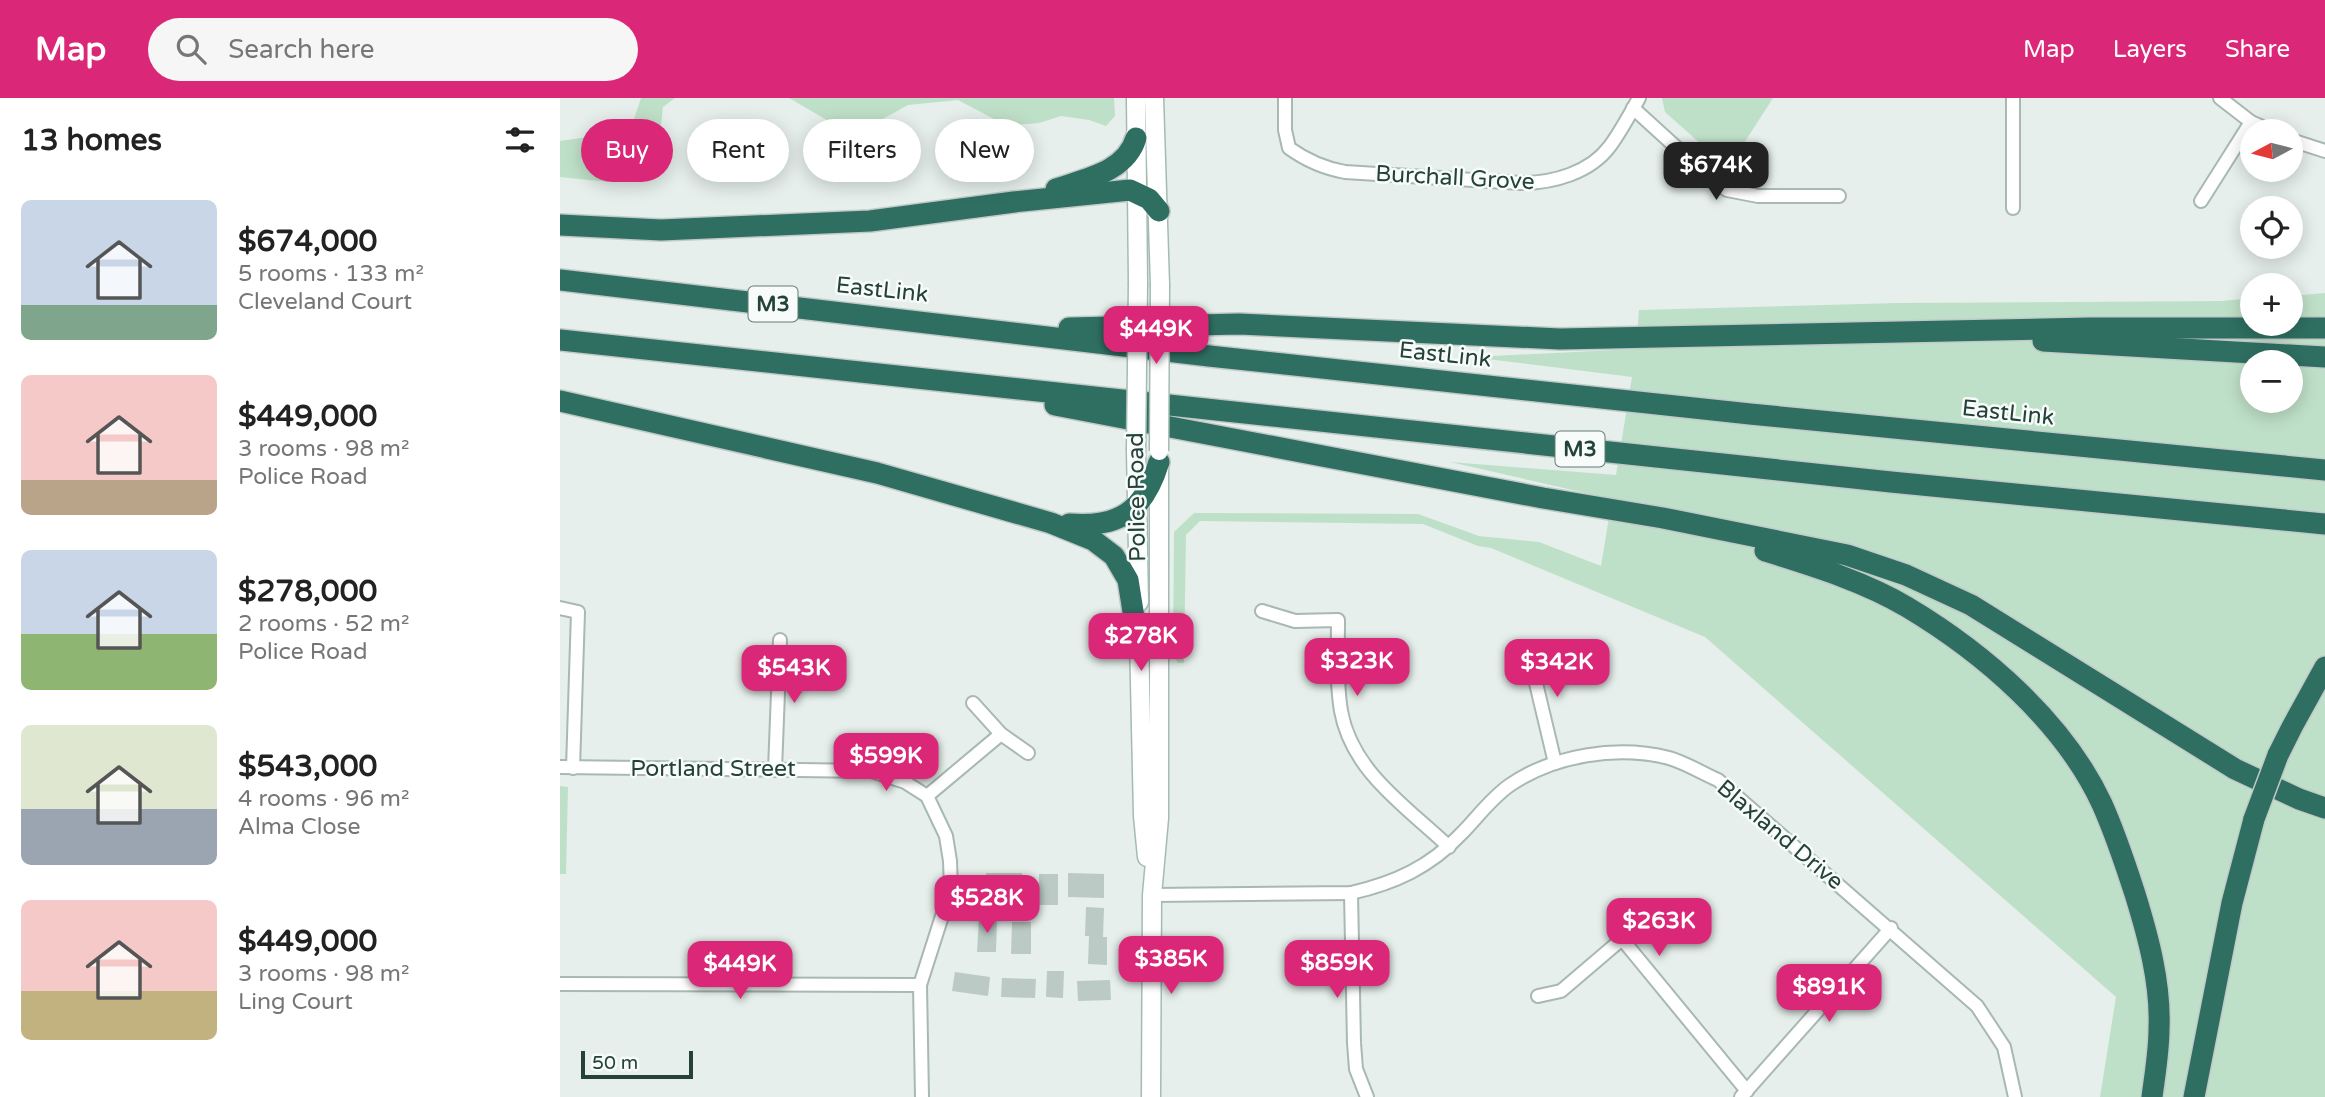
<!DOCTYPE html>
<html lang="en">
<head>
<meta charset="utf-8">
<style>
  :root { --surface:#fff; --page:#f6f6f6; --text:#222; --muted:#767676; --accent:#db2777 }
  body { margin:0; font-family:"Varela Round",sans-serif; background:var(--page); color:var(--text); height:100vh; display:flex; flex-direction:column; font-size:26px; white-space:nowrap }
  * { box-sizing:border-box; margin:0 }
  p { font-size:23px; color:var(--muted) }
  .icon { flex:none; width:38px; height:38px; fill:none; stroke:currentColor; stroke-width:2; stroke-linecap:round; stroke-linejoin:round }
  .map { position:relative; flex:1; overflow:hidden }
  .side { display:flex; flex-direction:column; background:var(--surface); width:560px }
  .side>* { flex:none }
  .top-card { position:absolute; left:21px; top:21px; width:665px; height:63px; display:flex; gap:14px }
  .needle { width:46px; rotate:263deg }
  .tools { position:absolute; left:1680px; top:21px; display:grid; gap:14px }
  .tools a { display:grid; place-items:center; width:63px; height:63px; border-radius:50%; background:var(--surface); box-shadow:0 4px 18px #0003; font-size:35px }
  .scale { position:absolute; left:21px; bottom:18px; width:112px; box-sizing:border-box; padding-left:7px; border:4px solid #24423a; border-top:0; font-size:19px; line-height:24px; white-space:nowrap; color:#24423a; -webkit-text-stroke:5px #f7fbf9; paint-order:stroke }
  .price { position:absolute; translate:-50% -60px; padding:0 16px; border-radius:14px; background:var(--accent); color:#fff; font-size:23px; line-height:46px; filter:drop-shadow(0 2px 4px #0008) }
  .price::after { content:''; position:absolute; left:50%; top:42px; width:21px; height:16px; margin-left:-10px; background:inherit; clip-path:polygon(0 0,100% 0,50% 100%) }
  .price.selected { background:#222; color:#fff }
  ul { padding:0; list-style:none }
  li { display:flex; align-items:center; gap:21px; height:175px; padding:0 21px }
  li span { display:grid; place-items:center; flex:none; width:196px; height:140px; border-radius:10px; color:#555 }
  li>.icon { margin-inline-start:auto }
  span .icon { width:84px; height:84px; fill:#fffc; stroke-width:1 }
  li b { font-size:30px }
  h2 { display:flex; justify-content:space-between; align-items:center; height:84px; padding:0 21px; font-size:30px }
  .chip { padding:0 24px; border-radius:32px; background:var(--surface); box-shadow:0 4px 18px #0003; font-size:24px; line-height:63px }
  .chip.selected { background:var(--accent); color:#fff }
  header { display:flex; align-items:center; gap:42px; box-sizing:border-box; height:98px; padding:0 35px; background:var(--accent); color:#fff }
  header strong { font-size:33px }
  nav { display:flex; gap:38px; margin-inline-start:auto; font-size:24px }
  .search { width:490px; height:63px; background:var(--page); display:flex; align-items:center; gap:18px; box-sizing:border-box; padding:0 24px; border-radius:38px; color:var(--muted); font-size:26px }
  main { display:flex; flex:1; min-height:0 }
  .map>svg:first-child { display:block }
</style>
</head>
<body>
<header>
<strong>Map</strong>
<div class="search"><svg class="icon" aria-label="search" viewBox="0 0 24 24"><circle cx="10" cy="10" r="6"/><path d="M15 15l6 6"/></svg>Search here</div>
<nav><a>Map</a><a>Layers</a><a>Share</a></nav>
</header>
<main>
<section class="side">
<h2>13 homes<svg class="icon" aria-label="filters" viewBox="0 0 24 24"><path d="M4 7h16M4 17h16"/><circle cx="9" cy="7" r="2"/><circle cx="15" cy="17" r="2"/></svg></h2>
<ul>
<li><span style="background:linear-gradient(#c9d6e8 75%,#7fa58c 0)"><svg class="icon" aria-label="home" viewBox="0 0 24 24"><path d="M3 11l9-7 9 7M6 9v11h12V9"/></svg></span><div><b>$674,000</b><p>5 rooms · 133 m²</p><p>Cleveland Court</p></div></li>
<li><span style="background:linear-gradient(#f6c9c9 75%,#b9a48a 0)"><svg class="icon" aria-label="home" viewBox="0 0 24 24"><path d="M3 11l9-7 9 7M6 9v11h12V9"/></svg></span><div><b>$449,000</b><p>3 rooms · 98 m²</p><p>Police Road</p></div></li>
<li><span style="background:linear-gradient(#c9d6e8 60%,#8fb573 0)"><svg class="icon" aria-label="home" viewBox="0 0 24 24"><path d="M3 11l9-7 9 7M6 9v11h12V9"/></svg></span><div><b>$278,000</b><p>2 rooms · 52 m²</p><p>Police Road</p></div></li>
<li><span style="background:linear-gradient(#dfe7d0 60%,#9aa5b1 0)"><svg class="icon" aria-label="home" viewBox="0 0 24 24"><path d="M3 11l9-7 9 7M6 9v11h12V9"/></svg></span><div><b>$543,000</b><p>4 rooms · 96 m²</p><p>Alma Close</p></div></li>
<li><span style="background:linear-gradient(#f6c9c9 65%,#c2b280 0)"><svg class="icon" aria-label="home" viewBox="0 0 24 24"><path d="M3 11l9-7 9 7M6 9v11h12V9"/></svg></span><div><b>$449,000</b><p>3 rooms · 98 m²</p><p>Ling Court</p></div></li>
</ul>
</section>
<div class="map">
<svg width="1765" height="999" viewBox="0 0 1765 999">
  <rect width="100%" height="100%" fill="#e6efeb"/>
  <g fill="#bfe0c8" fill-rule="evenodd">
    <path d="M81 0H115L103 9 96 74 48 84 0 79V43L70 33Z"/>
    <path d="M229 0H554L555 18 546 28 529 22 501 18 479 25 456 27 434 21 398 2 348 7 308 29 282 31Z"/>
    <path d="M1102 0H1213L1168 70 1105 14Z"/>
    <path d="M1765 195V999H1540L1556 899 1145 539 931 450 918 448 863 426 640 423 626 437 624 565H618L613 556 614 434 634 415 858 416 919 438 979 444 1041 468 1052 401 890 364 1056 377 1072 279 911 259 1076 251 1079 212 1338 205 1662 203 1692 200V226H1731V198ZM1692 264H1731V303H1692Z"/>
    <path d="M0 688 8 689 6 776H0Z"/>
  </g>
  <g fill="#bbcac4">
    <path d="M426 775H462L463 797 427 798Z"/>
    <path d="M508 775 544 776V800L508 799Z"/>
    <rect x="479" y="776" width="19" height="31"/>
    <path d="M526 809 544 810 543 839H547V867L528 866 529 838H525Z"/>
    <path d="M419 820H437L436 854H417Z"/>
    <path d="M452 824H471V856H451Z"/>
    <path d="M487 873H504L503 900 486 899Z"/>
    <path d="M395 874 430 879 428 898 392 893Z"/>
    <path d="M442 880 476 881 475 900 441 899Z"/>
    <path d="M550 882 551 902 518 903 517 883Z"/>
  </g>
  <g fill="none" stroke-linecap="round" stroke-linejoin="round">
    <defs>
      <g id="street">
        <path d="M725 0V32L729 50C747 63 763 70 785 74L961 85C993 85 1030 75 1050 48 1061 33 1070 16 1079 0"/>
        <path d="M1453 0V110"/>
        <path d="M1660 0 1691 24 1712 33"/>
        <path d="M1073 10 1151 81 1167 92 1198 98H1279"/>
        <path d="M1731 42 1765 53"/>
        <path d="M1641 103 1691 24"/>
        <path d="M0 510 18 514 13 670"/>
        <path d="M702 513 735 523 778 522C778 552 776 583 781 613 792 674 847 709 889 749"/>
        <path d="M958 555 975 581 995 665"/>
        <path d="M413 605 441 636 468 655"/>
        <path d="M0 669 311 673 345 684 367 698 386 738 390 763 391 790 360 887 362 999"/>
        <path d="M215 672 220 542"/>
        <path d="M367 698 441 636"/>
        <path d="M791 795 794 945 796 971 807 999"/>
        <path d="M592 797 791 795C835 785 870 769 901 736 917 720 931 700 950 687 994 657 1057 647 1109 660 1126 665 1142 675 1158 682L1417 908 1444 949 1455 999"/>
        <path d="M0 886 360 887"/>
        <path d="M978 898 1001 893 1062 841 1187 993"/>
        <path d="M1181 999 1331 830"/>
      </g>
      <g id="secondary">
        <path d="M576 0 578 185"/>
        <path d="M594 0 600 187"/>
        <path d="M576 352 579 504"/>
        <path d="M579 539 583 718 587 759"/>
        <path d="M591 999 592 797 599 720V367"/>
      </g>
      <g id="highway">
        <path d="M496 91C525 81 566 74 576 40"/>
        <path d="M0 127 101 132 310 123 454 104 570 92 589 101 599 113"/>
        <path d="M0 182 649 258 1190 316 1765 372"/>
        <path d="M509 230 679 226 1000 241 1530 230H1765"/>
        <path d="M0 242 1331 384 1765 426"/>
        <path d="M1483 243 1765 259"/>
        <path d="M0 303 317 375 491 425 533 442 554 458 568 482 579 551"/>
        <path d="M495 307 983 400 1103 420 1287 457 1346 477 1411 507 1675 671 1739 701 1765 710"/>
        <path d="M509 426C560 430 584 413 599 364"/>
        <path d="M1205 453C1253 468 1303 483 1347 509 1424 555 1504 624 1542 706 1555 735 1565 765 1575 796 1588 838 1601 885 1599 931 1599 953 1595 976 1592 999"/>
        <path d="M1718 657 1732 629 1765 569"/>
        <path d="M1634 999 1672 805 1694 721"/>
      </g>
    </defs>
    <use href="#street" stroke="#a8b8b2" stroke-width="16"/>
    <use href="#secondary" stroke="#a4bbb3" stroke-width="21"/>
    <use href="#highway" stroke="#c2cac8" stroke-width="24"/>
    <use href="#street" stroke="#fff" stroke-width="12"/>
    <use href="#secondary" stroke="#fff" stroke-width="18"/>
    <use href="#highway" stroke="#2f6f62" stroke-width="21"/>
    <defs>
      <g id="secondary-bridge">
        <path d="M576 352 578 185"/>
        <path d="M599 353 600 187"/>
      </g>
      <path id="highway-bridge" d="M1694 721 1718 657"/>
    </defs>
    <use href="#secondary-bridge" stroke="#a4bbb3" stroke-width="21" stroke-linecap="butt"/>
    <use href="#highway-bridge" stroke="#c2cac8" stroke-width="24" stroke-linecap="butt"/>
    <use href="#secondary-bridge" stroke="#fff" stroke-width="18"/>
    <use href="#highway-bridge" stroke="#2f6f62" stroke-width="21"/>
  </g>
  <g text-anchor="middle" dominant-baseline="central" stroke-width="5" stroke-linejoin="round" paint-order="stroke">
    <g fill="#f7fbf9" stroke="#637a73" stroke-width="2">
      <rect x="188.5" y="188.5" width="49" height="35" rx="5"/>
      <rect x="995.5" y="333.5" width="49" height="35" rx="5"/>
    </g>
    <g font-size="21" font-weight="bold" fill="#24423a">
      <text x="213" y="206">M3</text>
      <text x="1020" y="351">M3</text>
    </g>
    <g font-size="23" fill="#24423a" stroke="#f7fbf9">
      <text transform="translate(895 80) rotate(3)">Burchall Grove</text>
      <text transform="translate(322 192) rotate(6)">EastLink</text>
      <text transform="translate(885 257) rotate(6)">EastLink</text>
      <text transform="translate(1448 315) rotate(6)">EastLink</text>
      <text transform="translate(577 399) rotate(-91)">Police Road</text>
      <text x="153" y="671">Portland Street</text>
      <text transform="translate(1220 737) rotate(40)">Blaxland Drive</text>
    </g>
  </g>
</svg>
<div class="tools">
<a><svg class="needle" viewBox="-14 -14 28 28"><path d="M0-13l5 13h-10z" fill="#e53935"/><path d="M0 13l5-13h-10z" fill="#767676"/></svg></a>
<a><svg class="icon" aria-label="locate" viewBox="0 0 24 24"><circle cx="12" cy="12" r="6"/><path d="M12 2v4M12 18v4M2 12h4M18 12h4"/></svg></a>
<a>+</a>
<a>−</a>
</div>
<div class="scale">50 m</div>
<b class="price selected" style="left:1156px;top:104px">$674K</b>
<b class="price" style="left:596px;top:268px">$449K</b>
<b class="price" style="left:581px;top:575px">$278K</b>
<b class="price" style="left:797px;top:600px">$323K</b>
<b class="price" style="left:997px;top:601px">$342K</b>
<b class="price" style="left:234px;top:607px">$543K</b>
<b class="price" style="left:326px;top:695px">$599K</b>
<b class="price" style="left:427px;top:837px">$528K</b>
<b class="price" style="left:1099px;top:860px">$263K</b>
<b class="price" style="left:611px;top:898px">$385K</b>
<b class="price" style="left:777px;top:902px">$859K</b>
<b class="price" style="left:180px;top:903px">$449K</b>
<b class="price" style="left:1269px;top:926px">$891K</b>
<div class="top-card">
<a class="chip selected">Buy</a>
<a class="chip">Rent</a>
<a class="chip">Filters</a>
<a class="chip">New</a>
</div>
</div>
</main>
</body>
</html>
